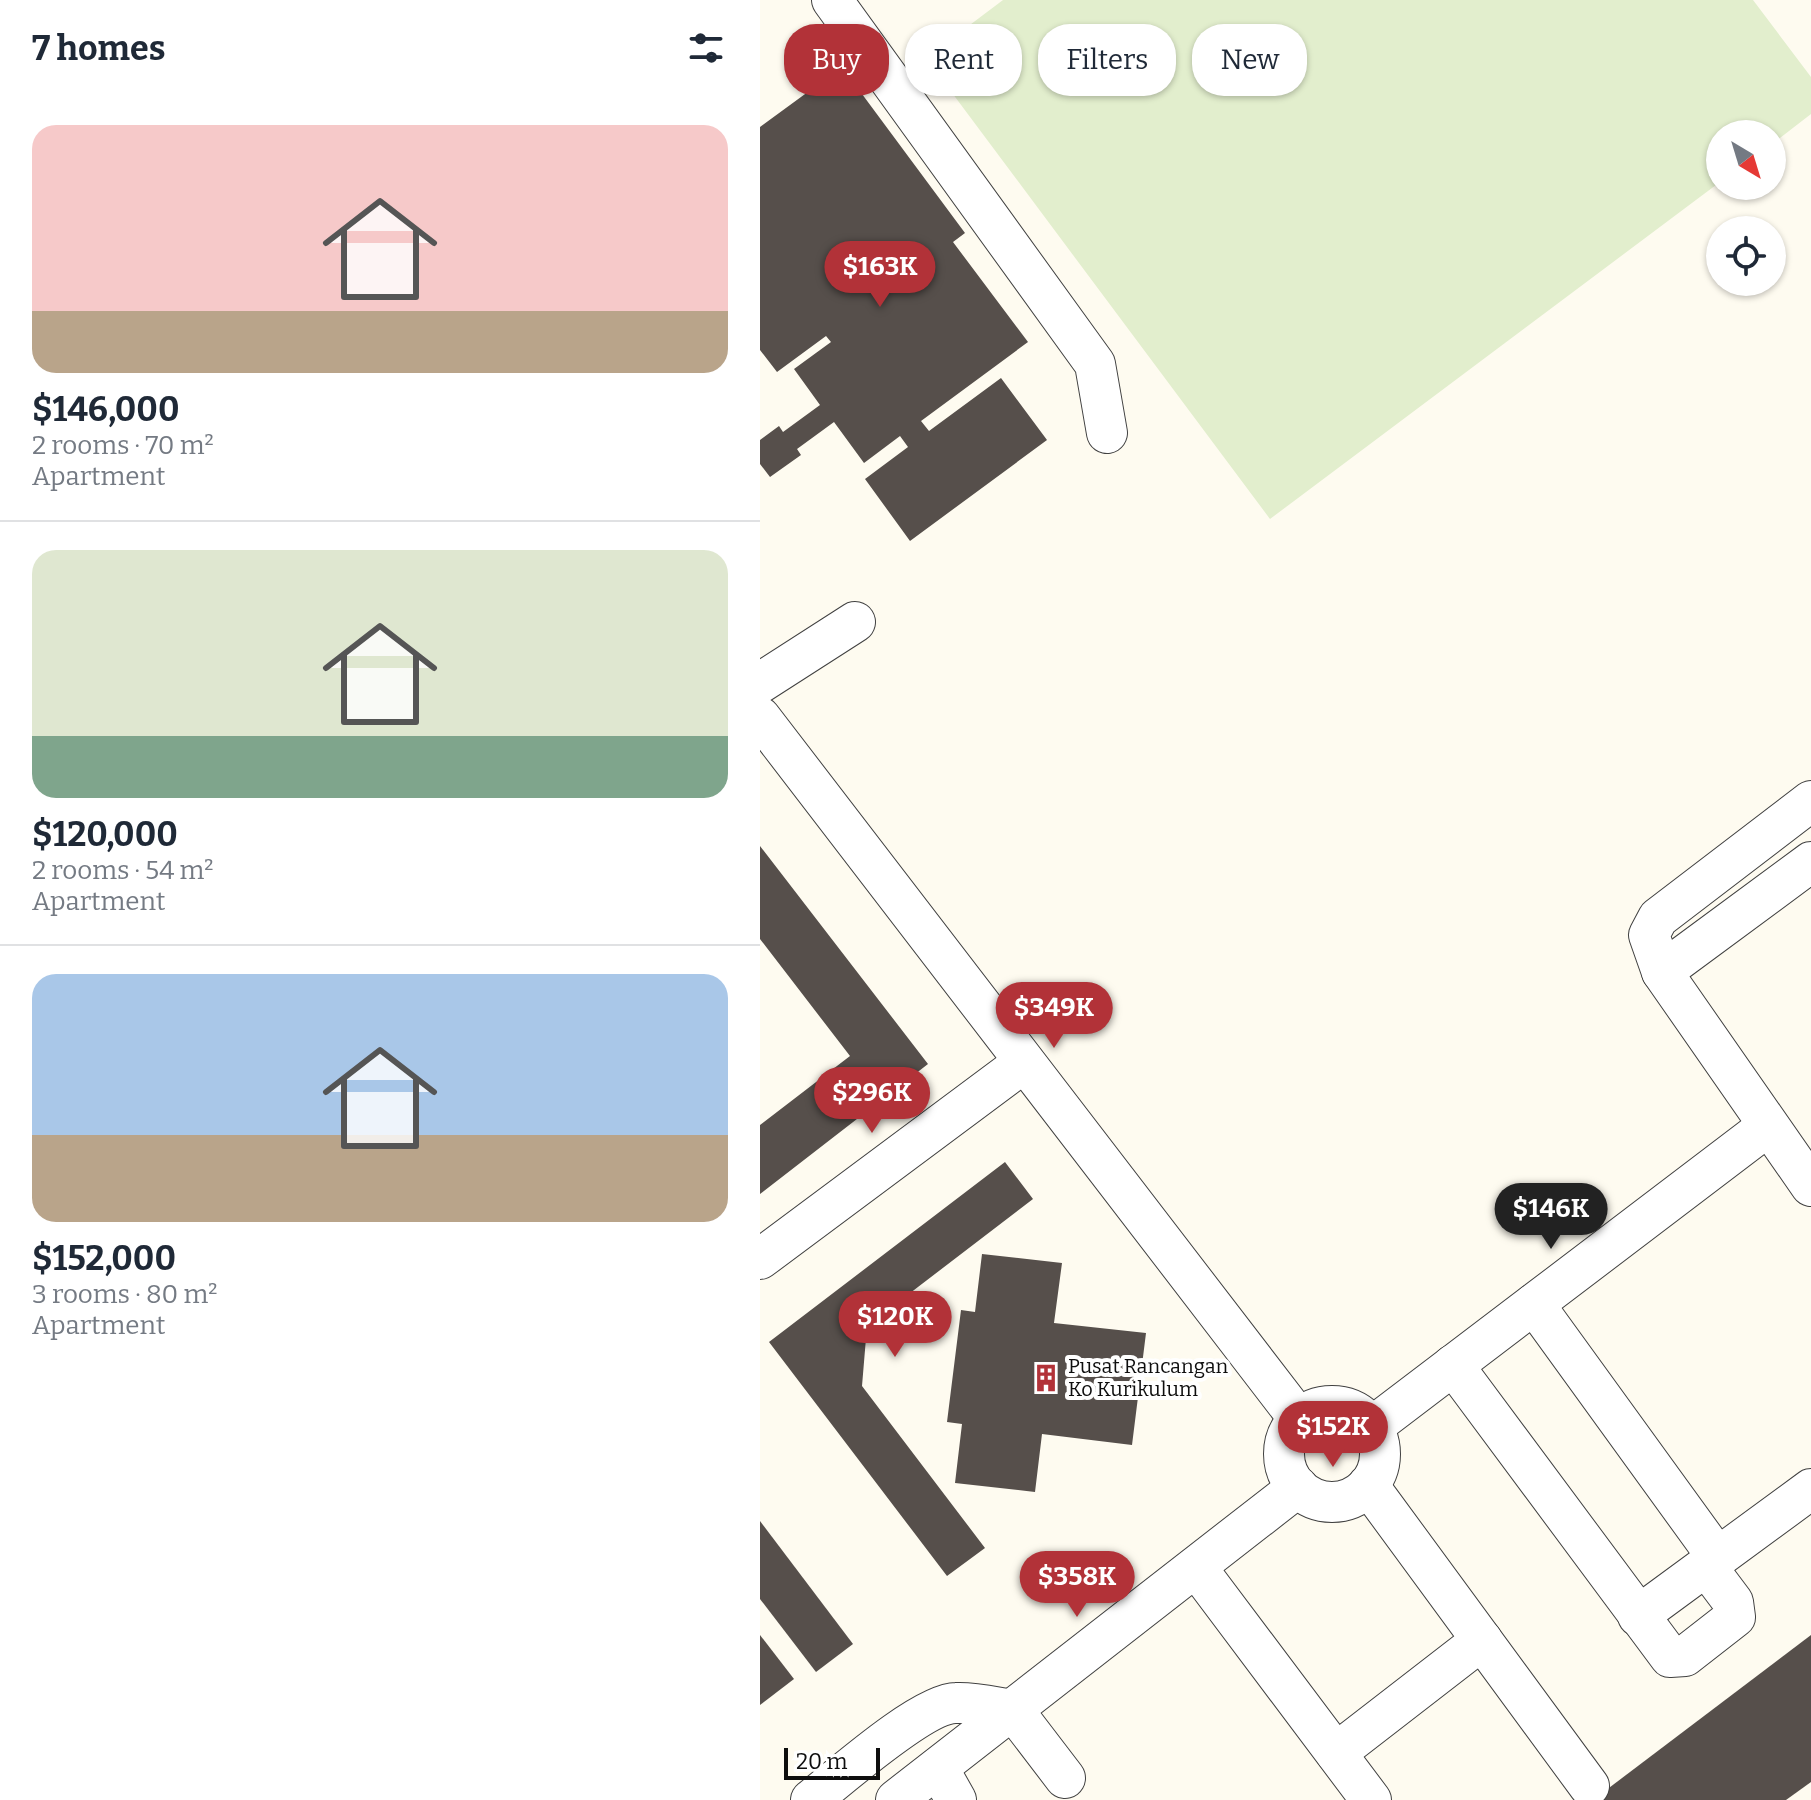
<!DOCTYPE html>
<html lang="en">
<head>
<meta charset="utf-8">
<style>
  :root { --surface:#fff; --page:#f6f6f7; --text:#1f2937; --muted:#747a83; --line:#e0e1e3; --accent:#b23238 }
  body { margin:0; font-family:Bitter,serif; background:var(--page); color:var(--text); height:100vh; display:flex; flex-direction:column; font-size:30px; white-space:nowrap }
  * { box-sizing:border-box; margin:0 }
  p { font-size:26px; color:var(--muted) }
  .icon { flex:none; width:44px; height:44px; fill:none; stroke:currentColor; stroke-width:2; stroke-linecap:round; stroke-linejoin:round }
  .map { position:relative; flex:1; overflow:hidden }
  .drawer { display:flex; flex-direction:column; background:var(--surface); width:760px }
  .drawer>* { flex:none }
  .hud { position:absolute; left:24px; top:24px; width:760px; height:72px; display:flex; gap:16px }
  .needle { width:52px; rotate:142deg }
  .fabs { position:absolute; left:946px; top:120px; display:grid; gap:16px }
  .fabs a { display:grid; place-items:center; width:80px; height:80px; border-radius:50%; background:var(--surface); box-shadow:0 2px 6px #0004; font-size:40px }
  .scale { position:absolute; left:24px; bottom:20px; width:96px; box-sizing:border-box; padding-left:8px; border:4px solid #0e0e0e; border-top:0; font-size:22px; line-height:28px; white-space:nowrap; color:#0e0e0e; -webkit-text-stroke:6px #fff; paint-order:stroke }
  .price { position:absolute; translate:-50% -68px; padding:0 18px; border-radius:28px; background:var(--accent); color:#fff; font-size:26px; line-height:52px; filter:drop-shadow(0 2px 4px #0008) }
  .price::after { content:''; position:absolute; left:50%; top:48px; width:24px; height:18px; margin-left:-12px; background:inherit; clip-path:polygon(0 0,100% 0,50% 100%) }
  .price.on { background:#222; color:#fff }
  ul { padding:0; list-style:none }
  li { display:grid; align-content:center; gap:16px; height:424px; padding:0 32px }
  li+li { border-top:2px solid var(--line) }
  li span { display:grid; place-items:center; height:248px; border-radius:24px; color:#555 }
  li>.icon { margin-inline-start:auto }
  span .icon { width:144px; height:144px; fill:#fffc; stroke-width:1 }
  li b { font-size:34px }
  h2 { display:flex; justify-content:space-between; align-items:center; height:96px; padding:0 32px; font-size:34px }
  .tag { padding:0 28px; border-radius:32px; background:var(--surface); box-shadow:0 2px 6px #0004; font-size:28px; line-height:72px }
  .tag.on { background:var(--accent); color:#fff }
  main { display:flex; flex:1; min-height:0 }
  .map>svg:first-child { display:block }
</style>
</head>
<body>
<main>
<section class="drawer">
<h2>7 homes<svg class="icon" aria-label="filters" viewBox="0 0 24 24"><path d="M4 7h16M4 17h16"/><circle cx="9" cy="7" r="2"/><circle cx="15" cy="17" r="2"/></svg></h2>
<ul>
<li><span style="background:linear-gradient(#f6c9c9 75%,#b9a48a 0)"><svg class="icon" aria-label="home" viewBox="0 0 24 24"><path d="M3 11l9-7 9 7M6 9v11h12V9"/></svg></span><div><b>$146,000</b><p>2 rooms · 70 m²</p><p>Apartment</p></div></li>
<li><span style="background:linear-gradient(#dfe7d0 75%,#7fa58c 0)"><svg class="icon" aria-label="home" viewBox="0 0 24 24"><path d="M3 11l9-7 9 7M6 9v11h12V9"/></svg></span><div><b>$120,000</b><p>2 rooms · 54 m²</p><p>Apartment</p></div></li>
<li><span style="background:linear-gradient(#a9c7e8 65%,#b9a48a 0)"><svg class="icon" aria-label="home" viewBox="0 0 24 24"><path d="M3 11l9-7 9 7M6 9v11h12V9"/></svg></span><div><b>$152,000</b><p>3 rooms · 80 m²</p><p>Apartment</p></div></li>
</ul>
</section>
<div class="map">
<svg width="1051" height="1800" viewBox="0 0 1051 1800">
  <rect width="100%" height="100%" fill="#fefbf0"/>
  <path fill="#e2eecd" d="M243 0H993L1051 77V114L1012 144V134H960V182L510 519 166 58Z"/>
  <g fill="#564f4b">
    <path d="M82 67 205 233 193 242 268 342 161 421 169 431 241 378 287 440 150 541 105 479 148 447 140 436 104 463 74 422 37 449 41 455 10 477 0 464V440L19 426 23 432 60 405 34 369 71 342 66 336 17 372 0 350V127Z"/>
    <path d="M0 846 168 1064 0 1194V1125L90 1056 0 939Z"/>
    <path d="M245 1162 273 1199 107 1326 102 1386 225 1548 187 1576 9 1342Z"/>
    <path d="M222 1254 302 1263 294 1323 386 1333 372 1445 282 1434 275 1492 195 1483 202 1424 187 1422 201 1310 215 1312Z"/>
    <path d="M0 1521 93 1644 56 1672 0 1599Z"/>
    <path d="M0 1635 34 1679 0 1705Z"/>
    <path d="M1051 1635V1782L1026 1800H833Z"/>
  </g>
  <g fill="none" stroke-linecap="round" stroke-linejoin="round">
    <defs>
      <g id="minor">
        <path d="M72 0 335 364 347 433"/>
        <path d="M0 683 95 622"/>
        <path d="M0 717 539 1419"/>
        <path d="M1051 862 902 972 1051 1186"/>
        <path d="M902 972 889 935 898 918 1051 801"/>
        <path d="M0 1259 263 1063"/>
        <path d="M774 1304 958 1558"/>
        <path d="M693 1365 910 1657 925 1656 975 1617 973 1602 946 1566"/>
        <circle cx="572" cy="1454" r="48"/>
        <path d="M612 1427 1008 1126"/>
        <path d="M608 1485 829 1786"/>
        <path d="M436 1567 611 1800"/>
        <path d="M878 1616 1051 1489"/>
        <path d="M576 1753 722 1640"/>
        <path d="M178 1768 196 1800"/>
        <path d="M51 1800C80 1777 163 1703 196 1703 214 1702 234 1707 253 1710L305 1778"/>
        <path d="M136 1800 538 1487"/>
      </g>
    </defs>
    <use href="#minor" stroke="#414141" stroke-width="42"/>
    <use href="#minor" stroke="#fff" stroke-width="40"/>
  </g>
  <defs>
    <symbol id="building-bare" viewBox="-9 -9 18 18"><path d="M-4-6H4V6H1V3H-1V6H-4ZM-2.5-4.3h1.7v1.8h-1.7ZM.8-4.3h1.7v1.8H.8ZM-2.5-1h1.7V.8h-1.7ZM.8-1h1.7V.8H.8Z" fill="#b23238" stroke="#fff" stroke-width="2.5" paint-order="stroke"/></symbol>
  </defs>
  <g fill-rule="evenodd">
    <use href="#building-bare" x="266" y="1358" width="40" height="40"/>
  </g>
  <g text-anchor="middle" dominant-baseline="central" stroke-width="8" stroke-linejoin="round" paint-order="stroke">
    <g font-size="20" fill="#0e0e0e" stroke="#fff" text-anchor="start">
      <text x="308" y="1366">Pusat Rancangan<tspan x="308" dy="23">Ko Kurikulum</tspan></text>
    </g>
  </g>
</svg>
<div class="fabs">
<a><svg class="needle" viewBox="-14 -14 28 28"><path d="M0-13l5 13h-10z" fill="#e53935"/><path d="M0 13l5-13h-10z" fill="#747a83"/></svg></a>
<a><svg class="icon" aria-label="locate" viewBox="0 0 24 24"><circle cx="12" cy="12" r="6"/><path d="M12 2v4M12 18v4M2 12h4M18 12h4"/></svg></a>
</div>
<div class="scale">20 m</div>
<b class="price" style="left:120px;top:309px">$163K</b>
<b class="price" style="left:294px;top:1050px">$349K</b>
<b class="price" style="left:112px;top:1135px">$296K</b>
<b class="price on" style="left:791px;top:1251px">$146K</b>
<b class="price" style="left:135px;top:1359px">$120K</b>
<b class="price" style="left:573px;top:1469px">$152K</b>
<b class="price" style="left:317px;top:1619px">$358K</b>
<div class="hud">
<a class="tag on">Buy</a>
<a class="tag">Rent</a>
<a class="tag">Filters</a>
<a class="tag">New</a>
</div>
</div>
</main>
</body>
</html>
